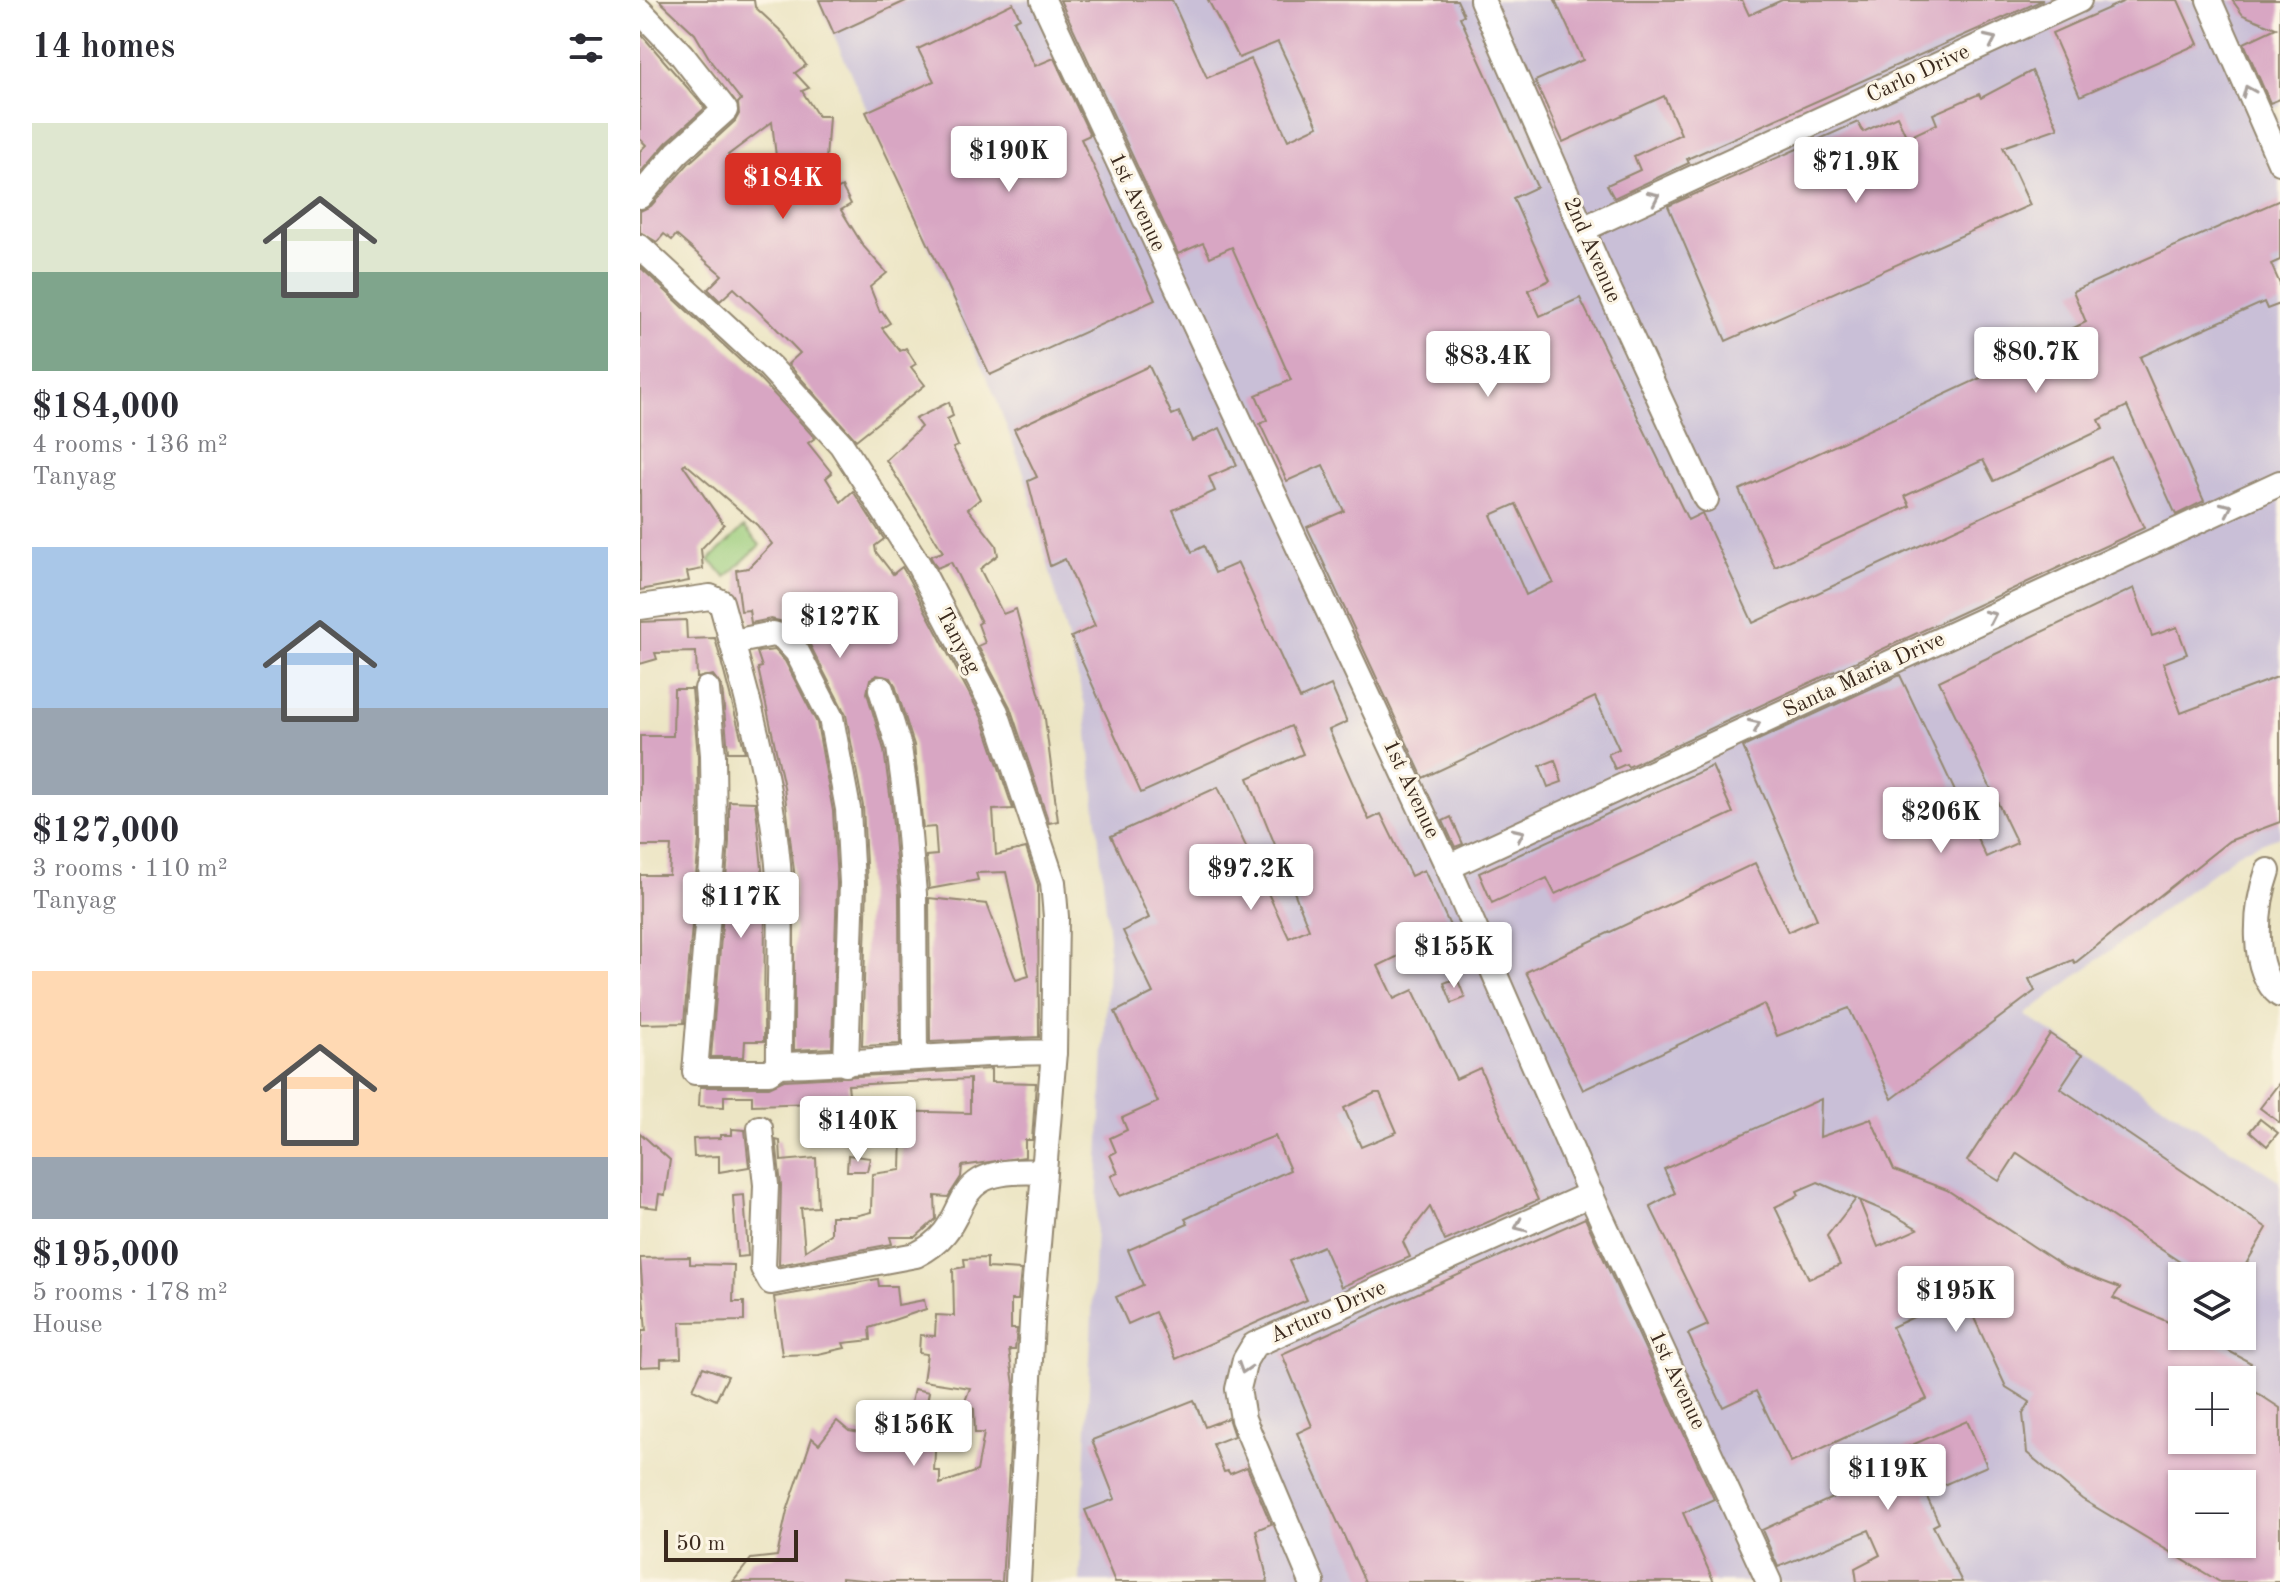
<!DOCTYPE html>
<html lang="en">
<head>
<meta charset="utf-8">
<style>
  :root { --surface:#fff; --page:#f2f2f3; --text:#2b2b33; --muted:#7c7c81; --accent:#d93025 }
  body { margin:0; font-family:"Old Standard TT",serif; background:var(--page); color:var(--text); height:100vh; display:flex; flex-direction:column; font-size:30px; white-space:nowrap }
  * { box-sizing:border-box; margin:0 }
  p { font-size:26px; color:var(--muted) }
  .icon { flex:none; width:44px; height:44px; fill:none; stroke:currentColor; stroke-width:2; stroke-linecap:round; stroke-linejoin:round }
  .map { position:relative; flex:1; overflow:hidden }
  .drawer { display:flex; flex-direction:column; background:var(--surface); width:640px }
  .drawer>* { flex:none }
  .buttons { position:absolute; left:1528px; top:1262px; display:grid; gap:16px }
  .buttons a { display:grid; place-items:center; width:88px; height:88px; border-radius:0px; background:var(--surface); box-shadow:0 2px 6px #0004; font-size:40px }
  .scale { position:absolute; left:24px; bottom:20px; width:134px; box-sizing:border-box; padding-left:8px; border:4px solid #3b2a1e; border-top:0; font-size:22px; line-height:28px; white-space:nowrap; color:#3b2a1e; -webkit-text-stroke:6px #fcf5e5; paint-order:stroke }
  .price { position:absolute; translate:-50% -68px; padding:0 18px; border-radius:8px; background:#fff; color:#222; font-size:26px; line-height:52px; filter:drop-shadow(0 2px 4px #0008) }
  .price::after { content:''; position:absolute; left:50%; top:48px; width:24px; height:18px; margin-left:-12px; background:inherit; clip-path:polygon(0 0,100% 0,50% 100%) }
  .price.current { background:var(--accent); color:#fff }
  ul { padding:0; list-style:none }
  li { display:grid; align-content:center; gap:16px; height:424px; padding:0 32px }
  li span { display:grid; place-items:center; height:248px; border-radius:0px; color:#555 }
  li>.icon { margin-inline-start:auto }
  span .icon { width:144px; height:144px; fill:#fffc; stroke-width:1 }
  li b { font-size:34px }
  h2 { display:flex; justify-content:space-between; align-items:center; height:96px; padding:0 32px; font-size:34px }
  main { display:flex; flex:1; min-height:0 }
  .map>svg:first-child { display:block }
</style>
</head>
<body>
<main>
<section class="drawer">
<h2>14 homes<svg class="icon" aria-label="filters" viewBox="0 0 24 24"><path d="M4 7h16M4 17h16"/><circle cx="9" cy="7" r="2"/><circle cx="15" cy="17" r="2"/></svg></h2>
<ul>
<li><span style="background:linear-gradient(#dfe7d0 60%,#7fa58c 0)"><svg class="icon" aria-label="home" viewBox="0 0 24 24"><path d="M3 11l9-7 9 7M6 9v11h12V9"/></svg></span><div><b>$184,000</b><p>4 rooms · 136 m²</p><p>Tanyag</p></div></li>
<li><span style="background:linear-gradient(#a9c7e8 65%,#9aa5b1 0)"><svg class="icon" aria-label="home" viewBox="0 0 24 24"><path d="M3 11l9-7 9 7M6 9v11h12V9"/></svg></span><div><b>$127,000</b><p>3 rooms · 110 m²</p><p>Tanyag</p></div></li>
<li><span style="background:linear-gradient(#ffd9b3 75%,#9aa5b1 0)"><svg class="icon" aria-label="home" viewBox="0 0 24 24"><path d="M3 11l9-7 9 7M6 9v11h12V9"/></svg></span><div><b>$195,000</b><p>5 rooms · 178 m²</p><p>House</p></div></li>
</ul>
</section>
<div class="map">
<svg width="1640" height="1582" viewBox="0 0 1640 1582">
  <rect width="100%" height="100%" fill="#fcf5e5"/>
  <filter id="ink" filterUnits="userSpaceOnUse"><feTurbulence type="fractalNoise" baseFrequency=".0125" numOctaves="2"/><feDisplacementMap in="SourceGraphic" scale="16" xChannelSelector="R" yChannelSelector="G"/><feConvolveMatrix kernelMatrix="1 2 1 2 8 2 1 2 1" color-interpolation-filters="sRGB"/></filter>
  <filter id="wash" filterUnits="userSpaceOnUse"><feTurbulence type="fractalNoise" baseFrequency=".006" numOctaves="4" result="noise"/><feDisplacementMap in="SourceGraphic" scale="32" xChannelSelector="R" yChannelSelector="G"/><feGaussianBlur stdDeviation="1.8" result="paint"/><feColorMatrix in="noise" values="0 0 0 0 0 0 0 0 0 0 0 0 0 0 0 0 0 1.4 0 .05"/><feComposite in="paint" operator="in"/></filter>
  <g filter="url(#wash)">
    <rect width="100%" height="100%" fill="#ece5c4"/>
    <path fill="#c9bfd7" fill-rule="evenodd" d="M178 0H1640V106L1633 109 1640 125V836L1602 850 1385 1015 1640 1181V1582H440L469 938 445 705 384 473 355 396ZM1542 1276H1602V1336H1542ZM1542 1380H1602V1440H1542ZM1542 1484H1602V1544H1542Z"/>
    <path fill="#9ccd7d" stroke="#6c7c4e" stroke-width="2" d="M104 527 120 545 86 577 69 560Z"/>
    <g id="blocks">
      <g fill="#d8a6c3" fill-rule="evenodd">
        <path d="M19 0H114L115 7 143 33 166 65 155 73 169 88 162 91 178 116H189L186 160 180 162 193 192 202 187 211 204 201 210 224 247 247 273 230 287 240 312 242 311 250 323 242 328 260 351 266 348 276 364 271 367 285 385 216 440 148 364 160 353 132 324 94 288 80 301 68 289 82 275 36 235 32 240 24 234 17 242 0 232V211L11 206 48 164 95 121 99 114 98 103 101 100 72 63 55 34ZM132 122 137 165 120 181 116 176 106 183 88 155Z"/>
        <path d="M179 0H268L194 34Z"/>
        <path d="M420 0H532L567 78 611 59 648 140 678 126 638 42 599 58 568 0H817L824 15 820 17 897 187 873 198 910 280 888 290 900 316 940 298 1048 520 1062 513 1113 623 1471 457 1504 528 988 767 986 764 975 769 968 754 979 749 955 697 783 778 667 527 704 511 683 465 647 481 620 424 627 420 616 395 651 380 592 247 570 257 563 243 538 254ZM876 504 913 582 886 595 851 515Z"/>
        <path d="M915 0H1102L1109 15 1142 0H1403L1047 159 1049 163 974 198 967 185 1000 170 994 156 1041 134 1024 96 923 142 895 81 943 60Z"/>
        <path d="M1487 0H1538L1558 44 1440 96 1412 33Z"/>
        <path d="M1592 0H1640V99L1630 103 1604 43 1636 28 1603 15Z"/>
        <path d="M373 3 380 18 374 21 395 66 414 58 450 135 441 139 515 300 350 375 226 112 294 81 278 49Z"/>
        <path d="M0 33 65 108 27 142 0 173V151L6 145 0 139Z"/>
        <path d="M1392 71 1418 128 1363 147 1390 205 1086 341 1028 206 1218 122 1223 132 1257 116 1267 138 1297 124 1293 114 1339 94 1341 98Z"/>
        <path d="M1640 200V260L1631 264 1640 284V304L1627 309 1624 302 1500 357 1564 501 1536 515 1487 406 1459 420 1463 429 1354 481 1343 460 1265 496 1270 506 1135 567 1099 490 1422 340 1419 335 1446 322 1433 291Z"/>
        <path d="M0 267 119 378 175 438 168 443 192 473 186 478 201 502 213 491 244 539 235 546 236 552 253 574 262 567 265 572 342 718 373 809 353 810 356 855 386 848 398 885 399 1037 290 1042 289 898 347 904 376 980 389 976 366 872 336 873 338 880 289 889 286 856 297 855 295 827 283 828 274 745 255 685 251 678 237 675 230 679 227 693 244 750 251 802 259 895 260 1044 222 1046 227 884 223 806 206 715 170 645 148 623 131 619 111 623 109 610 101 611 96 570 108 568 132 544 117 525 45 463 43 465 84 525 61 549 63 569 47 572 49 581 0 590Z"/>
        <path d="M509 366 532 415 539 412 552 441 580 428 597 465 569 477 575 491 533 510 552 552 564 546 575 573 598 563 660 699 691 685 707 722 689 730 729 820 741 814 771 876 784 870 812 930 738 966 754 999 773 990 816 1079 840 1068 898 1200 805 1241 790 1207 763 1242 770 1257 701 1287 683 1246 649 1261 667 1300 536 1359 515 1312 488 1324 476 1297 503 1285 488 1250 548 1224 545 1219 650 1170 635 1136 480 1196 471 1176 478 1173 470 1155 476 1152 470 1138 487 1130 482 1118 518 1102 475 1012 513 993 483 931 509 918 471 836 578 787 649 938 669 929 608 778 663 754 651 726 501 793 431 637 455 626 425 559 410 566 388 481 397 477 374 429ZM735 1093H740L757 1132 721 1147 704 1108Z"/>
        <path d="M309 402 313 416 307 419 318 446 313 448 340 499 328 509 356 545 358 555 340 569 363 614 376 609 404 711 418 821 409 823 370 707 338 646 345 643 338 624 341 622 311 562 297 568 290 556 303 552 246 460 281 427 275 419Z"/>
        <path d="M1494 588 1512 636 1537 627 1547 654 1523 663 1541 713 1640 676V822L1589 841 1435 963 1433 960 1389 979 1395 991 1252 1099 1209 1008 1137 1036 1124 1004 943 1090 886 972 1115 863 1148 932 1177 919 1103 747 1260 675 1346 857 1377 843 1299 681Z"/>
        <path d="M46 620 47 639 75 638 105 752H88L82 687 73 675 57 678 56 652 15 653 17 659 0 664V622Z"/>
        <path d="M135 650 145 661 177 723 193 811 197 883 192 1048 154 1050V871L144 787 118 668 122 667 117 652Z"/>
        <path d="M34 689H52L58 756 59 840 44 1023 0 1024V875H29L31 846H0V736H33Z"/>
        <path d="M915 760 922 782 908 787 900 766Z"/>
        <path d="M1072 766 1093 813 915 894 907 878 852 903 839 873Z"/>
        <path d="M89 801 115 802 117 817 125 900 124 1041H105L104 1057H71L89 842Z"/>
        <path d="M811 817 823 844 815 847 803 821Z"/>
        <path d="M817 978 825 998 812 1003 804 983Z"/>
        <path d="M1410 1034 1442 1055 1420 1088 1627 1228 1599 1276H1561L1377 1153 1359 1181 1327 1161Z"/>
        <path d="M351 1069V1082L396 1083 392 1140H385V1157L322 1166 321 1177 308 1197 295 1196 296 1219 276 1237H250L252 1244 139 1265 141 1185 136 1140 140 1141 141 1161 176 1158 178 1207 161 1208 165 1251 191 1234V1216H215L231 1212 232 1174 261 1170 262 1133 245 1132 247 1111 330 1113V1079L208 1085 209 1093 175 1115V1103L112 1105V1096H84V1107L59 1106 60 1087H129L144 1080Z"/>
        <path d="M1640 1082V1123L1620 1108Z"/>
        <path d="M1181 1099 1180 1137 1231 1119 1254 1170 1307 1190 1425 1267 1480 1288 1473 1298 1542 1328V1336H1571L1568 1340 1611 1363 1603 1380H1542V1440H1602V1383L1640 1408V1582H1580L1442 1499 1387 1453 1383 1414 1390 1402 1366 1387 1323 1294 1252 1327 1287 1399 1151 1463 1116 1391 1083 1407 1048 1334 1068 1325 1010 1206 1035 1193 1024 1169ZM1178 1182 1216 1199 1187 1236 1200 1265 1169 1279 1135 1207 1159 1195 1157 1191ZM1219 1200 1250 1213 1278 1229 1238 1247ZM1542 1484H1602V1544H1542Z"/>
        <path d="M1620 1119 1638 1133 1627 1146 1610 1131Z"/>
        <path d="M92 1129 105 1130 109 1167 79 1172V1156L54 1157 53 1139 80 1138V1135H92Z"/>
        <path d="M0 1133 30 1160 25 1195 19 1194 17 1208 0 1206Z"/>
        <path d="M208 1155 230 1158 227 1171H207Z"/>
        <path d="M104 1195 108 1256 97 1257 93 1196Z"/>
        <path d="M945 1218 1074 1499 1043 1513 1074 1582H725L657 1433 672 1426 642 1354Z"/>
        <path d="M50 1257V1264L94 1265 93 1302H104V1321L40 1322 41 1358 21 1359V1366L0 1367 2 1331H6L0 1258Z"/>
        <path d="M347 1258V1268L381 1270 378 1300H371V1329H377L375 1350H369L374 1384 362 1582H243L202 1578V1582H93L111 1559 137 1556 147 1511 172 1438 179 1444 197 1421 209 1431 254 1439V1435H264L274 1389 289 1392 281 1432 296 1433 294 1471H300V1484L337 1471 344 1433H335L334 1409 324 1404 330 1388 283 1381 287 1354 279 1353 280 1335 295 1336 296 1315 314 1316 313 1269 325 1267 324 1259Z"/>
        <path d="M238 1279 239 1286H256L258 1305 284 1300 286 1309 230 1328 231 1340 203 1343 205 1348 178 1354 142 1355 134 1297Z"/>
        <path d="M63 1367 88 1376 76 1400 53 1389Z"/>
        <path d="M554 1400 565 1427 588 1418 594 1436 573 1444 584 1472 588 1471 590 1474 607 1467 631 1524 616 1530 628 1582H475L445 1510 475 1499 452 1440Z"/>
        <path d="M1327 1421 1347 1466 1285 1493 1299 1523 1293 1526 1322 1582H1217L1215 1568 1240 1555 1229 1530 1138 1567 1122 1530 1225 1483 1219 1468Z"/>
      </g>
    </g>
  </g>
  <g filter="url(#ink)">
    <use href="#blocks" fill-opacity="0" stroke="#948871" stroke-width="2"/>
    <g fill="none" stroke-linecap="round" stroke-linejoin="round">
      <defs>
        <g id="minor">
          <path d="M403 0 808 867 954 1202 1129 1582"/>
          <path d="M842 0 960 270 1066 499"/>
          <path d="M1569 0 1640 162"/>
          <path d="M0 11 41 54 85 110 37 153 0 196"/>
          <path d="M943 229 1439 0"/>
          <path d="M0 247 130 367 201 444 278 564 356 712 413 882 416 917 414 1052C322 1053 231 1063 139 1065 138 992 145 918 136 845 127 763 103 682 81 602L70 597 0 607"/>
          <path d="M93 642 133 634 143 637 157 652 191 718 208 809 212 883 206 1064"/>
          <path d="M67 689 73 755 74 841 55 1072H129L139 1065"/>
          <path d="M241 689 259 747 266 800 274 894 275 1057"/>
          <path d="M808 867 1640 483"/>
          <path d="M1628 871C1616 905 1609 970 1640 995"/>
          <path d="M120 1128 126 1185 123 1268 131 1282 276 1255C343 1222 294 1166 402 1172"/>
          <path d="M378 1582 393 1304 414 1052"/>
          <path d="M672 1582 603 1419 598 1389 605 1360 614 1345 951 1194"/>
        </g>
      </defs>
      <use href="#minor" stroke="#948871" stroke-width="28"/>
      <use href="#minor" stroke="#fff" stroke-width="24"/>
    </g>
    <defs><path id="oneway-chevron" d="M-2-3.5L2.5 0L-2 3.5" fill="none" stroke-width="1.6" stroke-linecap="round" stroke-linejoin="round" transform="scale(2)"/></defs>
    <g stroke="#a79f9a">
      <use href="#oneway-chevron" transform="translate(1351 40) rotate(-25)"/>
      <use href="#oneway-chevron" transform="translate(1608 91) rotate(-113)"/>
      <use href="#oneway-chevron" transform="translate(1014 197) rotate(-25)"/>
      <use href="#oneway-chevron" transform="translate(1587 508) rotate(-25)"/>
      <use href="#oneway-chevron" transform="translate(1351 616) rotate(-25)"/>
      <use href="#oneway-chevron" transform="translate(1115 725) rotate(-25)"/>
      <use href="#oneway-chevron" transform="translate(879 834) rotate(-25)"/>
      <use href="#oneway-chevron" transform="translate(880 1226) rotate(156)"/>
      <use href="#oneway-chevron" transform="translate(604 1368) rotate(108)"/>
    </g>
  </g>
  <g text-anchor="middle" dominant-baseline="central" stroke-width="6" stroke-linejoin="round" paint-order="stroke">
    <g font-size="22" fill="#3b2a1e" stroke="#fcf5e5">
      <text transform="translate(1278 74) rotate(-25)">Carlo Drive</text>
      <text transform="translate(497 202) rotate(65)">1st Avenue</text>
      <text transform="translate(952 250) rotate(66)">2nd Avenue</text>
      <text transform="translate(318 641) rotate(62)">Tanyag</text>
      <text transform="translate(1224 675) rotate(-25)">Santa Maria Drive</text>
      <text transform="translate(771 789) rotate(65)">1st Avenue</text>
      <text transform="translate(688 1312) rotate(-24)">Arturo Drive</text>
      <text transform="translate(1037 1380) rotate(65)">1st Avenue</text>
    </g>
  </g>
</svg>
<div class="buttons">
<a><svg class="icon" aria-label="layers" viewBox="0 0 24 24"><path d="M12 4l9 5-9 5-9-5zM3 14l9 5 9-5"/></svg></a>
<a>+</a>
<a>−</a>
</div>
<div class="scale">50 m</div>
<b class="price" style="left:369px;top:194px">$190K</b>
<b class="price" style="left:1216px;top:205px">$71.9K</b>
<b class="price current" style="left:143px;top:221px">$184K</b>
<b class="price" style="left:1396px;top:395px">$80.7K</b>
<b class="price" style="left:848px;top:399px">$83.4K</b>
<b class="price" style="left:200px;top:660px">$127K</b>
<b class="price" style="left:1301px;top:855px">$206K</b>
<b class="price" style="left:611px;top:912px">$97.2K</b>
<b class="price" style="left:101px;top:940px">$117K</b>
<b class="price" style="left:814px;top:990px">$155K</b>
<b class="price" style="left:218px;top:1164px">$140K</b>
<b class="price" style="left:1316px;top:1334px">$195K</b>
<b class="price" style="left:274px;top:1468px">$156K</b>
<b class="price" style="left:1248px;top:1512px">$119K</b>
</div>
</main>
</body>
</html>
